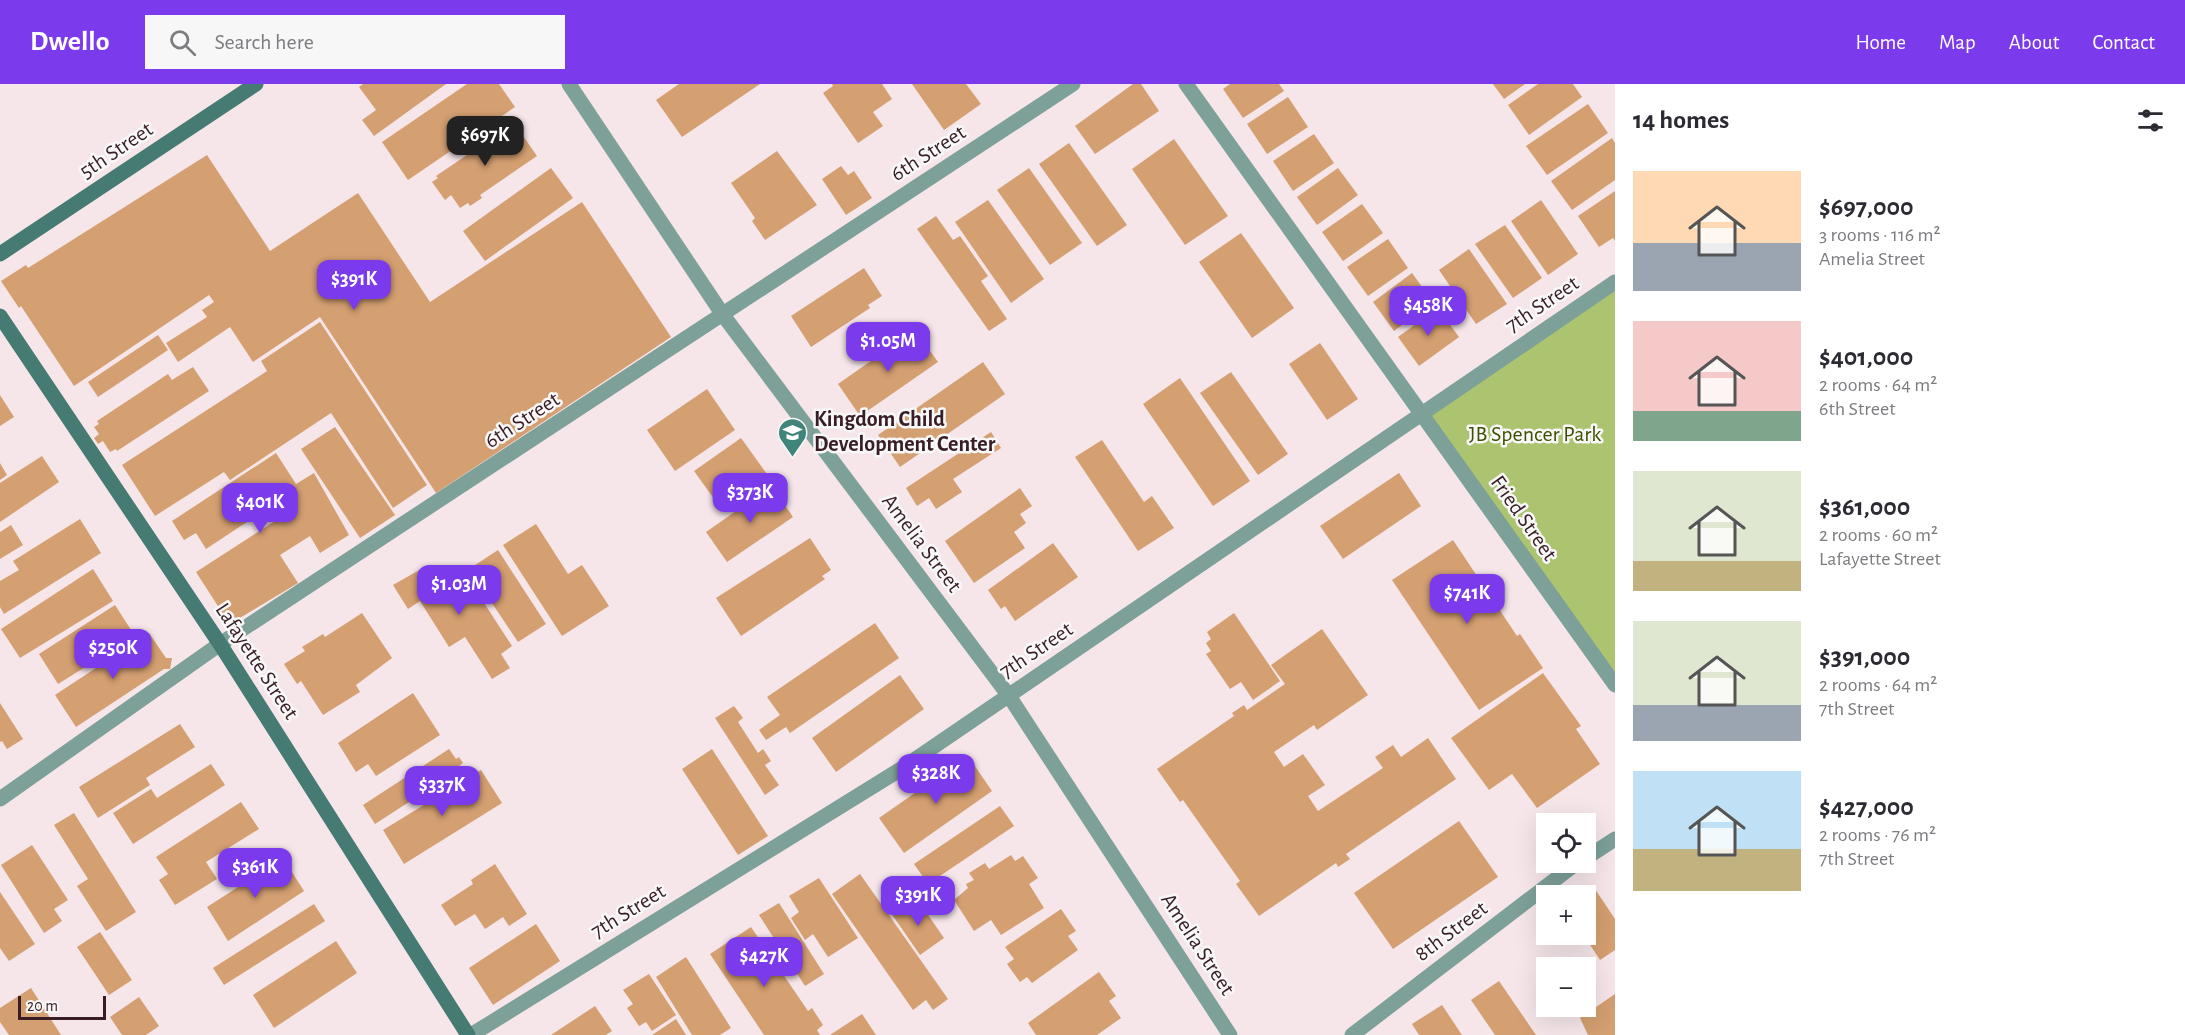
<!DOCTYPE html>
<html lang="en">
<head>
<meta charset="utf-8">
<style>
  :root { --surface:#fff; --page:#f7f7f7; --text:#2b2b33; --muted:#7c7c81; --accent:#7c3aed }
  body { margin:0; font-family:"Alegreya Sans",sans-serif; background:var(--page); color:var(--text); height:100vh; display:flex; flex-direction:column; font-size:22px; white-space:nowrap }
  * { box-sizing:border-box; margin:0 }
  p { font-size:20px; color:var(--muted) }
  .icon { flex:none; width:33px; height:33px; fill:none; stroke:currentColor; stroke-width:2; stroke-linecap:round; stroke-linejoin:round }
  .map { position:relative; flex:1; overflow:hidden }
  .drawer { display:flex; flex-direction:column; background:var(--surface); width:570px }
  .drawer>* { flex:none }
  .buttons { position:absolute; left:1536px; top:729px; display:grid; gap:12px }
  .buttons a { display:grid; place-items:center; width:60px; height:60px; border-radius:0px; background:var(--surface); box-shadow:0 6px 24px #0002; font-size:30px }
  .scale { position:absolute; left:18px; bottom:15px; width:88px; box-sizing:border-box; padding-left:6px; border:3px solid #381d25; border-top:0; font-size:16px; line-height:21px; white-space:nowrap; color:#381d25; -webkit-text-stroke:4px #f8f8f8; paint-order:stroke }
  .price { position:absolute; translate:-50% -51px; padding:0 14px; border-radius:12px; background:var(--accent); color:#fff; font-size:20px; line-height:39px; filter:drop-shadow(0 2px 3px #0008) }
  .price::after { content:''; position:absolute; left:50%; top:36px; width:18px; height:14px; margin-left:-9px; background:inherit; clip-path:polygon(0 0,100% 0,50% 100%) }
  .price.selected { background:#222; color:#fff }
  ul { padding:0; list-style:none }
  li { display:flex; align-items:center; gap:18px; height:150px; padding:0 18px }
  li span { display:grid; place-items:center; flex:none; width:168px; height:120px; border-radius:0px; color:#555 }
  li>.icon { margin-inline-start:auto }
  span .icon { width:72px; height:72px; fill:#fffc; stroke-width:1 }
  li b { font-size:26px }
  h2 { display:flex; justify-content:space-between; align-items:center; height:72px; padding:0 18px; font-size:26px }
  header { display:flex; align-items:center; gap:36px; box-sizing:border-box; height:84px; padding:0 30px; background:var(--accent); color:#fff }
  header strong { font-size:28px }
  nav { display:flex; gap:33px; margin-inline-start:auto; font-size:21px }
  .search { width:420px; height:54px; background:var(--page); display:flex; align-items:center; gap:15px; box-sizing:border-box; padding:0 21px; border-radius:0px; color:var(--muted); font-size:22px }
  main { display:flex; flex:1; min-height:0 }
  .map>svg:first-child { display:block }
</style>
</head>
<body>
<header>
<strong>Dwello</strong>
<div class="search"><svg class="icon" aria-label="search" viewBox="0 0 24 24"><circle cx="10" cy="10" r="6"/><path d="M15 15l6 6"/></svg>Search here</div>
<nav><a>Home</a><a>Map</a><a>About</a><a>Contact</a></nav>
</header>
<main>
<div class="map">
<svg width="1615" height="951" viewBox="0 0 1615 951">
  <rect width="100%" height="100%" fill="#f6e6ea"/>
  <path fill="#acc36f" d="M1615 198V601L1422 329Z"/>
  <g fill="#d49f71">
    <path d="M363 0H446L374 52 362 36 376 26 359 3Z"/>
    <path d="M467 0H499L515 23 408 96 382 58Z"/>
    <path d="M679 0H760L682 53 656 16Z"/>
    <path d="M832 0H882L892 15 873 28 883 42 858 59 823 9 833 2Z"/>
    <path d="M912 0H966L981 20 944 46Z"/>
    <path d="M1133 0H1141L1159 27 1095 70 1075 42Z"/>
    <path d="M1230 0H1279L1284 7 1243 34 1223 5Z"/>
    <path d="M1493 0H1525L1504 15Z"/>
    <path d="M1538 0H1573L1582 13 1529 51 1508 21Z"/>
    <path d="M1288 13 1308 43 1267 70 1247 40Z"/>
    <path d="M1588 20 1608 49 1547 91 1526 62Z"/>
    <path d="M514 39 537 72 480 111 482 114 470 122 468 119 460 124 451 111 445 116 432 98 438 94 436 92Z"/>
    <path d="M1314 50 1334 79 1293 107 1273 77Z"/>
    <path d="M1612 54 1615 59V96L1572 126 1551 97Z"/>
    <path d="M1174 55 1228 132 1185 161 1132 85Z"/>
    <path d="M1069 59 1127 141 1097 162 1039 80Z"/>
    <path d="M777 67 817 121 765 156 752 137 755 134 731 99Z"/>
    <path d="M207 71 270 167 358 109 430 218 582 118 671 253 436 409 320 233 253 278 230 243 178 278 166 259 207 233 202 226 214 218 209 211 74 302 21 222 19 224 1 197 26 181 28 184Z"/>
    <path d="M841 82 848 91 854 87 872 114 846 131 822 95Z"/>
    <path d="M551 84 573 114 485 177 463 147Z"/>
    <path d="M1029 84 1082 159 1050 181 997 106Z"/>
    <path d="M1338 84 1358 111 1317 141 1297 113Z"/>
    <path d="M1615 107V157L1613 154 1599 163 1578 132Z"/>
    <path d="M988 116 1044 195 1011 219 955 138Z"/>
    <path d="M1541 116 1578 170 1548 191 1511 137Z"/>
    <path d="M1362 120 1383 149 1343 177 1322 148Z"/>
    <path d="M936 132 953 156 960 152 988 192 981 197 1007 235 989 247 917 145Z"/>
    <path d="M1505 141 1542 194 1513 214 1475 160Z"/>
    <path d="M1241 149 1294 224 1252 254 1199 178Z"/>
    <path d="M1388 155 1408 184 1368 212 1347 183Z"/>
    <path d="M1469 165 1507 220 1476 240 1439 186Z"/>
    <path d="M864 184 882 212 868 221 870 224 811 263 791 232Z"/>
    <path d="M1412 189 1433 218 1394 247 1373 218Z"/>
    <path d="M1438 224 1459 253 1419 282 1398 253Z"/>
    <path d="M320 238 427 401 393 424 331 329 230 396 224 388 155 432 122 381 267 287 261 277Z"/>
    <path d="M915 246 938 278 860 332 838 300Z"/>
    <path d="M158 251 168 266 98 313 88 298Z"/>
    <path d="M1320 259 1358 315 1327 336 1289 280Z"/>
    <path d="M983 278 1005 310 900 383 878 351Z"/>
    <path d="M193 283 209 307 117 367 116 365 110 368 103 357 98 360 94 354 99 350 94 343 99 340 97 337 168 290 172 296Z"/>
    <path d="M1231 288 1288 370 1258 391 1200 309Z"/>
    <path d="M1180 294 1250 397 1213 422 1143 320Z"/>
    <path d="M707 305 735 346 675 387 647 346Z"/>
    <path d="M0 311 14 333 0 342Z"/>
    <path d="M335 343 395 431 360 454 301 365Z"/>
    <path d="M991 348 1001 364 953 395 962 408 936 425 929 414 917 422 906 404Z"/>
    <path d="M741 354 769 393 722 426 694 387Z"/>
    <path d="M1102 356 1144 418 1152 412 1174 444 1138 467 1075 373Z"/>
    <path d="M276 369 296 400 314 389 349 451 320 469 310 452 280 471 298 499 233 538 225 533 196 488 275 437 272 433 262 441 256 432 206 465 196 449 184 456 172 437Z"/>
    <path d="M42 372 59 398 0 438V399Z"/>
    <path d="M0 379 7 391 0 396Z"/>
    <path d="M1399 389 1421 422 1343 475 1320 442Z"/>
    <path d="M772 402 793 433 727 478 706 448Z"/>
    <path d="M1020 404 1032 422 1020 430 1026 439 1014 448 1025 464 974 499 945 457Z"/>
    <path d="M80 435 101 469 4 530 0 523V497L19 486 13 477Z"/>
    <path d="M536 440 568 490 582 481 609 522 562 552 503 461Z"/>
    <path d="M11 441 23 461 0 475V448Z"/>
    <path d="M810 454 831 486 822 492 825 495 741 552 716 514Z"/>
    <path d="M1453 456 1517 552 1520 550 1543 584 1479 626 1392 496Z"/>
    <path d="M1053 459 1078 493 1015 537 1005 522 1001 525 988 506Z"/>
    <path d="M498 466 546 540 518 558 469 485Z"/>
    <path d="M428 481 438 496 428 502 432 508 464 488 512 562 501 570 510 584 492 595 465 553 449 563 420 517 408 525 393 501Z"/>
    <path d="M93 485 113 517 20 574 1 545Z"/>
    <path d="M115 521 135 552 58 600 39 570Z"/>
    <path d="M362 529 392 574 356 601 360 608 323 631 301 597 297 600 284 580 305 567 302 563 323 550 325 553Z"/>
    <path d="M1234 529 1280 597 1253 616 1241 598 1230 605 1206 570 1211 567 1206 559 1211 555 1207 548Z"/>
    <path d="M875 539 899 574 790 649 786 643 766 656 759 646 780 631 767 613Z"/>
    <path d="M1322 545 1368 611 1317 646 1314 641 1274 668 1284 683 1303 670 1325 701 1308 712 1318 727 1383 684 1375 673 1393 661 1401 673 1428 654 1456 695 1346 770 1350 775 1338 783 1336 779 1259 832 1236 800 1240 797 1183 716 1180 718 1157 685 1234 632 1232 629 1244 621 1247 626 1285 600 1271 581Z"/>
    <path d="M149 549 166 574H172L170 585H164L76 643 55 611Z"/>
    <path d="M1543 589 1581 642 1576 645 1600 680 1537 724 1512 690 1489 706 1451 654Z"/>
    <path d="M900 591 924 625 836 688 812 654Z"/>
    <path d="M413 609 440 651 376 692 368 680 356 688 338 659Z"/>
    <path d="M0 619 23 655 7 665 2 657 0 658Z"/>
    <path d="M734 622 743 634 738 638 758 669 763 665 771 677 765 681 779 701 765 711 715 634Z"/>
    <path d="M180 640 195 663 146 694 150 701 98 734 79 703Z"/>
    <path d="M449 665 456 675 459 673 463 679 459 682 465 691 433 711 429 705 375 740 363 721Z"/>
    <path d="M712 665 768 752 738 771 682 685Z"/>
    <path d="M968 672 992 707 904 769 879 734Z"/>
    <path d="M211 680 225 701 133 760 113 729 151 705 157 714Z"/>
    <path d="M481 686 502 719 404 780 383 746Z"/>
    <path d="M241 718 259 745 206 778 217 795 175 821 159 796 168 790 156 773Z"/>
    <path d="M1000 722 1014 742 928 800 914 780Z"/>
    <path d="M74 729 136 828 106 847 77 802 88 795 54 741Z"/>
    <path d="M1459 737 1498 793 1393 865 1354 809Z"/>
    <path d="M32 761 68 816 54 825 62 837 44 849 1 781Z"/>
    <path d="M1011 771 1015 777 1023 772 1038 794 1029 800 1044 824 1001 851 991 836 974 847 954 816 968 804 966 800 974 796 969 789 985 779 989 785Z"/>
    <path d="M283 774 304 807 228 857 207 823Z"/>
    <path d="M495 780 527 830 509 842 503 833 485 845 475 830 455 842 441 821 473 800 471 796Z"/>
    <path d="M860 790 948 915 933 926 926 916 913 926 832 810Z"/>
    <path d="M819 794 858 854 828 873 813 850 805 856 791 834 799 828 789 812Z"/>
    <path d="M1595 805 1615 835V866L1600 876 1583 850H1586V812Z"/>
    <path d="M0 808 35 860 9 877 0 864Z"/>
    <path d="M910 816 919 829 924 825 944 854 920 871 891 829Z"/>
    <path d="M779 819 824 890 805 902 759 831Z"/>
    <path d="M314 820 325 837 224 901 213 884Z"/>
    <path d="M1061 825 1076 847 1068 852 1078 866 1032 899 1027 893 1020 898 1007 880 1014 875 1005 863Z"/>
    <path d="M536 840 560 877 493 921 469 884Z"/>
    <path d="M751 843 808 927 812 924 823 941 817 946 820 951H764L710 870Z"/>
    <path d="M100 848 132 896 109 911 77 863Z"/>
    <path d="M336 857 357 889 274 944 253 911Z"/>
    <path d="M686 873 731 944 720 951H692L656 893Z"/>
    <path d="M1099 888 1116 912 1109 917 1121 934 1097 951H1036L1028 939Z"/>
    <path d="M649 890 676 931 652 947 646 938 639 942 627 924 633 920 623 906Z"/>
    <path d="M1499 897 1536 951H1495L1471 916Z"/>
    <path d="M31 904 61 951H9L0 938V924Z"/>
    <path d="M1615 910V951H1588L1580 934Z"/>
    <path d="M139 913 159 942 146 951H122L110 933Z"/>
    <path d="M1442 921 1462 951H1419L1412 940Z"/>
    <path d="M595 922 612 947 606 951H551Z"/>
    <path d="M862 930 876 951H830Z"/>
    <path d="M676 935 686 951H652Z"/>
  </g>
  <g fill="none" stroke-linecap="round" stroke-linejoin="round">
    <g stroke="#7da099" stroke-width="15">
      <path d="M569 0 723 231 1009 612 1230 951"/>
      <path d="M1186 0 1615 601"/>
      <path d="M0 715 220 560 1073 0"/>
      <path d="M1586 774 1615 755"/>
      <path d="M471 951 901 685 1615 198"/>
      <path d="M1352 951 1578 778"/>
    </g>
    <g stroke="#457b72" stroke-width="15">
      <path d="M0 170 256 0"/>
      <path d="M0 232 220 560 468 951"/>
    </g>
  </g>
  <defs>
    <symbol id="school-pin" viewBox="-11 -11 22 30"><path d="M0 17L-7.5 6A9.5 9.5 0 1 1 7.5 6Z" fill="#41857a" stroke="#f8f8f8"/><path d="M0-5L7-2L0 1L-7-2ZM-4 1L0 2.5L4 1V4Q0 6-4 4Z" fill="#fff"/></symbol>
  </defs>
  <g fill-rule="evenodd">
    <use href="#school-pin" x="776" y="332" width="33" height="45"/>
  </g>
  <g text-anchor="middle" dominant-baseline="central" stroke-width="5" stroke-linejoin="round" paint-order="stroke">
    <g font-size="22" fill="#381d25" stroke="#f8f8f8">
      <text transform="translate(116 66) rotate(-34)">5th Street</text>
      <text transform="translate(928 69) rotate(-33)">6th Street</text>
      <text transform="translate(1542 220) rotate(-34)">7th Street</text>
      <text transform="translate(522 336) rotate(-33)">6th Street</text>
      <text transform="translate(1524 434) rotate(55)">Fried Street</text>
      <text transform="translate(922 459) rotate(53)">Amelia Street</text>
      <text transform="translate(1036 566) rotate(-34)">7th Street</text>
      <text transform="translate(257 577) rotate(57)">Lafayette Street</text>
      <text transform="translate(628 827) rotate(-32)">7th Street</text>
      <text transform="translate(1451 847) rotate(-37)">8th Street</text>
      <text transform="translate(1198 860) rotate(57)">Amelia Street</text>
    </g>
    <g font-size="22" font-weight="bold" fill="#381d25" stroke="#f8f8f8" text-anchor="start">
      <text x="814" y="335">Kingdom Child<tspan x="814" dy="25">Development Center</tspan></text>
    </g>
    <g font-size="22" fill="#3f4f00" stroke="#f8f8f8">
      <text x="1535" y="350">JB Spencer Park</text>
    </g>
  </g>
</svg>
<div class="buttons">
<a><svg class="icon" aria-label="locate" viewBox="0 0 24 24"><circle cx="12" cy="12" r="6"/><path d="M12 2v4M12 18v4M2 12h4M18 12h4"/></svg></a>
<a>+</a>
<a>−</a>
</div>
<div class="scale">20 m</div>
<b class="price selected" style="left:485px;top:83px">$697K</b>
<b class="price" style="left:354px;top:227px">$391K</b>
<b class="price" style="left:1428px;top:253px">$458K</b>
<b class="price" style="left:888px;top:289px">$1.05M</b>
<b class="price" style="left:750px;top:440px">$373K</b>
<b class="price" style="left:260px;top:450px">$401K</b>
<b class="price" style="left:459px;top:532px">$1.03M</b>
<b class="price" style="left:1467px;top:541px">$741K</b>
<b class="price" style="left:113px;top:596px">$250K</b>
<b class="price" style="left:936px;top:721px">$328K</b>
<b class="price" style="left:442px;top:733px">$337K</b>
<b class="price" style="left:255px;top:815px">$361K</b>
<b class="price" style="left:918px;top:843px">$391K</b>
<b class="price" style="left:764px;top:904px">$427K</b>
</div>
<section class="drawer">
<h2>14 homes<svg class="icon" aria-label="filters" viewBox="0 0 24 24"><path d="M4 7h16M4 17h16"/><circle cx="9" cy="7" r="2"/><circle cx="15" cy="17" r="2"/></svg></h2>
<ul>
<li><span style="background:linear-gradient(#ffd9b3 60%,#9aa5b1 0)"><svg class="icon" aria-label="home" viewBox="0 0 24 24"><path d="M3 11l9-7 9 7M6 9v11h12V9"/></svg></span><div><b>$697,000</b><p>3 rooms · 116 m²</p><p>Amelia Street</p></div></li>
<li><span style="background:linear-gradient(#f6c9c9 75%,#7fa58c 0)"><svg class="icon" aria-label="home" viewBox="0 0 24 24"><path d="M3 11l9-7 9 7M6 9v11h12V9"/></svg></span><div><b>$401,000</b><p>2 rooms · 64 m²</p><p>6th Street</p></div></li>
<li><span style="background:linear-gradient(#dfe7d0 75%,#c2b280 0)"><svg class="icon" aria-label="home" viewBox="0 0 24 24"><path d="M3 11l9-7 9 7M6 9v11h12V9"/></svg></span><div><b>$361,000</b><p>2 rooms · 60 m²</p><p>Lafayette Street</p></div></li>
<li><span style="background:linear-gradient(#dfe7d0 70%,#9aa5b1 0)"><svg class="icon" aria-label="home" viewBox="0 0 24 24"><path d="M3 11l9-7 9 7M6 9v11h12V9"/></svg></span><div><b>$391,000</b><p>2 rooms · 64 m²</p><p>7th Street</p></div></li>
<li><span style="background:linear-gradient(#bfe0f5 65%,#c2b280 0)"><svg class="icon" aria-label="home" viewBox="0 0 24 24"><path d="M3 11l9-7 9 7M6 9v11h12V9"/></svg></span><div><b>$427,000</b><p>2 rooms · 76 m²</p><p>7th Street</p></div></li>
</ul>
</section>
</main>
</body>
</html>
